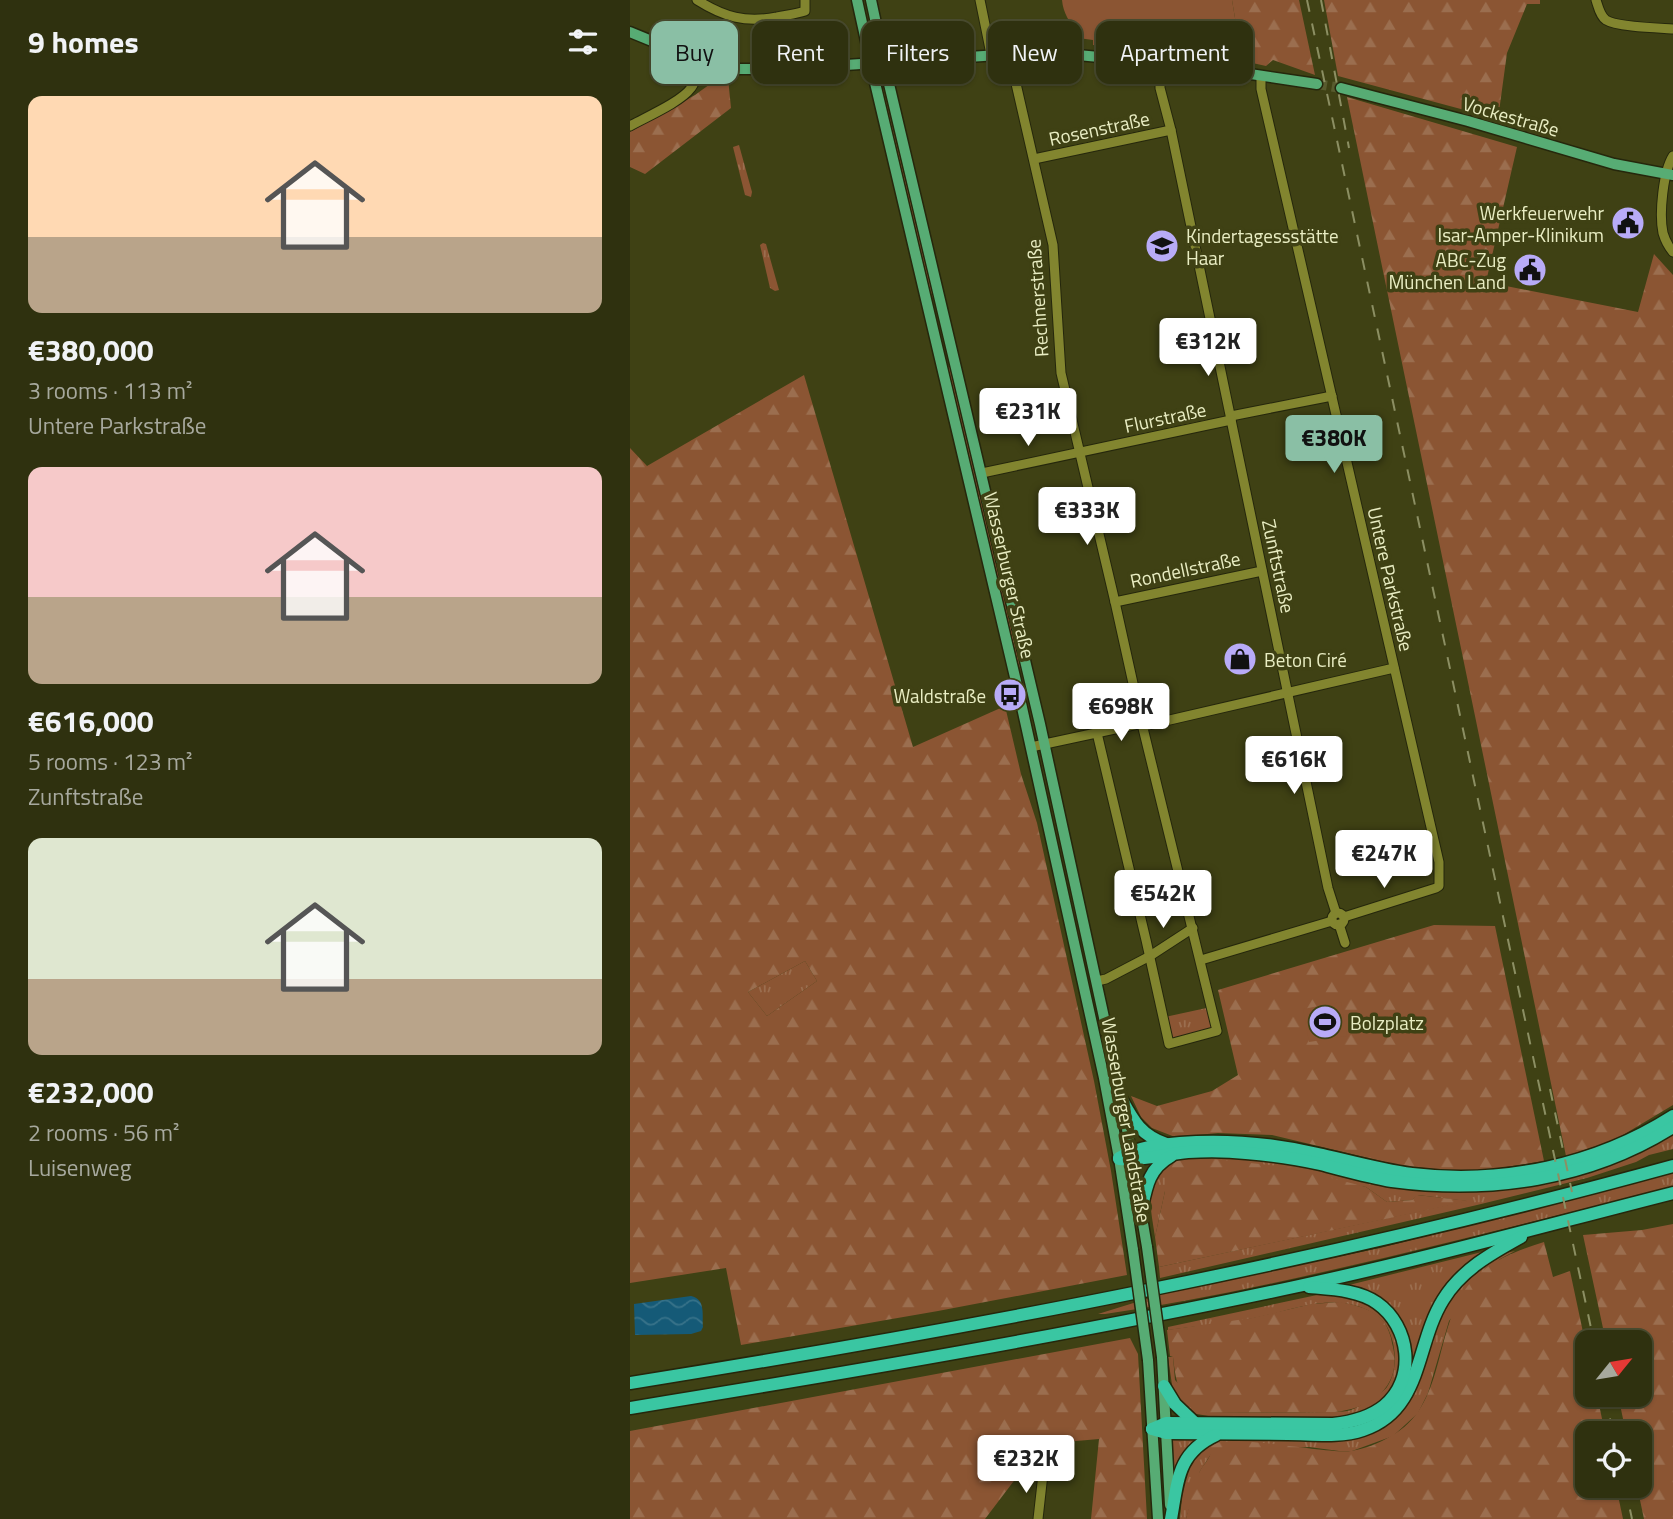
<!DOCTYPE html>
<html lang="en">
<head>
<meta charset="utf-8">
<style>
  :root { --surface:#2f310f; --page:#373918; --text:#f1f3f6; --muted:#a7a99e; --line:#4a4c2f; --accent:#8abfa5 }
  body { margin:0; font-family:"Titillium Web",sans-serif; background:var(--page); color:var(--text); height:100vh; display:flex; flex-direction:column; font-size:26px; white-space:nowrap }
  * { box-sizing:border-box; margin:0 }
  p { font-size:23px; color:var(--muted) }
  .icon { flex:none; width:38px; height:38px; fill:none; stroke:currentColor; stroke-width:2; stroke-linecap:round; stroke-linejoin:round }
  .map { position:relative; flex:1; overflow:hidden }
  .details { display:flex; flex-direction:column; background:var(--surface); width:630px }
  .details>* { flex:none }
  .banner { position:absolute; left:21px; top:21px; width:665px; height:63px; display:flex; gap:14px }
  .needle { width:46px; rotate:60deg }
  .tools { position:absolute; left:945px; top:1330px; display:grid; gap:14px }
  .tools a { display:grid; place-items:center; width:77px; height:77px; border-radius:14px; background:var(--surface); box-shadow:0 2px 5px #0004,0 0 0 2px var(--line); font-size:35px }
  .price { position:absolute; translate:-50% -60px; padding:0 16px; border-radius:7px; background:#fff; color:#222; font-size:23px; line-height:46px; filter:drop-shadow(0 2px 4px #0008) }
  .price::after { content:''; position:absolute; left:50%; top:42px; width:21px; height:16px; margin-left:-10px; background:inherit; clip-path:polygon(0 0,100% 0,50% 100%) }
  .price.on { background:var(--accent); color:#111 }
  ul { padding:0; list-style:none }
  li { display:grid; align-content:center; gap:14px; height:371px; padding:0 28px }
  li span { display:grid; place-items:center; height:217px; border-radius:14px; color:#555 }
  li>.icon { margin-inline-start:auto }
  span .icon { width:126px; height:126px; fill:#fffc; stroke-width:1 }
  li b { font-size:30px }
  h2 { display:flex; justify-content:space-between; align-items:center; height:84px; padding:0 28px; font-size:30px }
  .pill { padding:0 24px; border-radius:14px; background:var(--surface); box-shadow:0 2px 5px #0004,0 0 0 2px var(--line); font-size:24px; line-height:63px }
  .pill.on { background:var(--accent); color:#111 }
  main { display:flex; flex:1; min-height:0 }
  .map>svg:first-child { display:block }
</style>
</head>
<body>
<main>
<section class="details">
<h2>9 homes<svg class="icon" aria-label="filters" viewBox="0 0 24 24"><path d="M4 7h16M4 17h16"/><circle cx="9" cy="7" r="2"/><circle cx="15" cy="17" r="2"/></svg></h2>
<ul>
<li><span style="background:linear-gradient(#ffd9b3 65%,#b9a48a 0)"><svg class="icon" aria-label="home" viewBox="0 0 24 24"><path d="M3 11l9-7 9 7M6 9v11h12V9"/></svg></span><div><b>€380,000</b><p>3 rooms · 113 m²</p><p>Untere Parkstraße</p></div></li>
<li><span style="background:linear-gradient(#f6c9c9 60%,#b9a48a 0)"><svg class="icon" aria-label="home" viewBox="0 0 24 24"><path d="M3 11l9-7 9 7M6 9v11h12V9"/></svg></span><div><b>€616,000</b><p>5 rooms · 123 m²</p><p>Zunftstraße</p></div></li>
<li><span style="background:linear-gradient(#dfe7d0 65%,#b9a48a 0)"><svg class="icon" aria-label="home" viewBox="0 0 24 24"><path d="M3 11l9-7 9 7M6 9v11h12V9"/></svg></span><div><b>€232,000</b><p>2 rooms · 56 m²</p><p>Luisenweg</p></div></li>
</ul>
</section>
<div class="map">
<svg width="1043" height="1519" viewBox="0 0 1043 1519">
  <defs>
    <pattern id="grass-tufts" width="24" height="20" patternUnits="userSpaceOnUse" patternTransform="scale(1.75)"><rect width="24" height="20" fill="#8b5533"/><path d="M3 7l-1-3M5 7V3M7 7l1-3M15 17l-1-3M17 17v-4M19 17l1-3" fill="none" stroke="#9b6e4f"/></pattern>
    <pattern id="forest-firs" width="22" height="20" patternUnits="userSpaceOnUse" patternTransform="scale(1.75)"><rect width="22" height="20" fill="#8b5533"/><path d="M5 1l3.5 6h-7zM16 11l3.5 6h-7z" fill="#9b6e4f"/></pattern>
    <pattern id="water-waves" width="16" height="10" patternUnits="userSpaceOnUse" patternTransform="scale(1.75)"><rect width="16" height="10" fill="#155a77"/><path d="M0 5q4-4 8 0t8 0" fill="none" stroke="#377289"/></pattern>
  </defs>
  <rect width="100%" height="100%" fill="#3f4114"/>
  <g fill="url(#grass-tufts)">
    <path d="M251 89H253C273 172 295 255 315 339H313L306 306 297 281Z"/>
    <path d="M109 145 122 192 121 197 115 195 103 147Z"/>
    <path d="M133 243 136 244 149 290 145 291 140 288 130 245Z"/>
    <path d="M321 365 406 724 404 725 396 683 388 663 318 369 319 366Z"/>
    <path d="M175 961 187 981 137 1016 118 992Z"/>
    <path d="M581 1007 586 1028 540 1040 535 1017Z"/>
    <path d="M1043 1132V1149L1019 1155 1006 1162 957 1178 847 1205 530 1278 529 1267 837 1201 788 1195 782 1200 757 1202 736 1187 563 1157 586 1156 667 1164 824 1190Z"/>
    <path d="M543 1159 535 1170V1191L525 1237C523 1220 515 1189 526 1175 530 1169 538 1164 543 1159Z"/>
    <path d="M1043 1173V1186C948 1211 853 1234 758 1257 664 1279 570 1300 475 1314H468L539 1292 750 1248Z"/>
    <path d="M856 1251C835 1267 818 1282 805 1306 778 1358 790 1420 714 1430L540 1428 541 1426 715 1427C731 1423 747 1419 759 1407 803 1364 774 1294 716 1288L715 1286Z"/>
    <path d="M885 1251 870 1259 819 1321 798 1393 788 1413 763 1436 722 1451H709L679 1447 581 1454 570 1471 556 1519H550L554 1474 560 1461 586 1439 736 1433 799 1343 823 1291 866 1255Z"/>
    <path d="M687 1295H706L723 1297 751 1311 769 1340 770 1369 765 1383 753 1400 734 1412 707 1418H590L561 1413 553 1407 543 1392 538 1357H543L545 1380 577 1413 705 1412C710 1411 716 1412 721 1410 729 1407 753 1393 757 1387 769 1369 766 1342 756 1325 750 1315 735 1308 724 1305 689 1296 654 1313 619 1319 592 1324 565 1326 538 1330V1327Z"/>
    <path d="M573 1436 544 1481 541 1437Z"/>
  </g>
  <g fill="url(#forest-firs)" fill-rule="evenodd">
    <path d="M602 0H669L685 75 643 60 636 66 618 62 611 54Z"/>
    <path d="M694 0H910V4H897L877 53 868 119 708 76Z"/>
    <path d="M98 78 101 108 15 174 0 167V132L65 95 83 82Z"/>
    <path d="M717 97 887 147 856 282 1008 312 1024 254 1043 275V1105L983 1141 936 1156Z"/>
    <path d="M174 375 283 747 375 706 391 774 407 823 464 1081 481 1171 497 1275 308 1311 111 1345 96 1268 0 1283V448L17 466ZM175 961 187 981 137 1016 118 992Z"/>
    <path d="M804 925 865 926 914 1161 857 1170H813L768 1165 642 1135 588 1133 545 1137 522 1128 511 1117 501 1096 527 1106 582 1091 608 1075 588 990Z"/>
    <path d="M563 1157 659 1167 736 1187 757 1202 782 1200 787 1195 840 1201 529 1267 525 1237 535 1191V1170L543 1159Z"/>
    <path d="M1043 1224V1519H1014L1007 1486H1010V1433H996L988 1395H1010V1342H976L953 1235 1012 1230Z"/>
    <path d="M914 1242 923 1277 940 1271 957 1351V1395H967L975 1433H957V1486H986L993 1519H556C560 1504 563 1487 569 1473 572 1466 578 1461 580 1455 582 1449 578 1449 583 1445 599 1433 696 1454 721 1451 734 1449 750 1443 761 1436 816 1407 803 1332 837 1287 856 1262 885 1251 914 1242Z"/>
    <path d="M710 1302C725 1305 744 1309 754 1322 758 1328 761 1336 762 1343 774 1385 743 1408 705 1412L577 1413C549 1404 546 1383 543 1357L540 1356 537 1330 622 1318 682 1304Z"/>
    <path d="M500 1338 508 1354 517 1519H461L469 1439 412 1444 355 1519H0V1431Z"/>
  </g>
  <g fill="#8b5533">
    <path d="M432 0H602L611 54 595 59 463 45V40L448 38V33C440 23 433 13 432 0Z"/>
    <path d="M711 1002 717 1036 679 1042 673 1009Z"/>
  </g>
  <path fill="url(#water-waves)" d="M61 1296C76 1299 72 1315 73 1327L71 1331 61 1334 5 1335 4 1304Z"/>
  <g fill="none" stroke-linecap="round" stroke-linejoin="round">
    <path stroke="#585b2e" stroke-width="10" stroke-dasharray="10 5" stroke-linecap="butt" d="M687 84 711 88"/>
    <defs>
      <g id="minor">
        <path d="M67 0C94 17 115 23 147 17 156 15 166 14 175 11V0"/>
        <path d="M350 0 361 54"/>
        <path d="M966 0C968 6 970 16 976 20 987 27 1028 28 1043 29"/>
        <path d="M379 53 423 245 431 373 485 602 512 724 587 1031 539 1044 516 940 467 733"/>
        <path d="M530 61V88L541 130 698 888 706 913"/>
        <path d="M631 76V89L809 862V886L806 888 714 917"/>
        <path d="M0 126C16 117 51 102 61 88 67 80 69 70 73 62"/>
        <path d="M1043 156C1033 172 1029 214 1033 233 1035 240 1038 246 1043 252"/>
        <path d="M404 159 541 130"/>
        <path d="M601 416 702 396"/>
        <path d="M352 473 601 420"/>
        <path d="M485 602 632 571"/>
        <path d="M401 747 508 724 518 725 764 668"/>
        <circle cx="708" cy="919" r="6"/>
        <path d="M709 924 715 943"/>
        <path d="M571 960 702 921"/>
        <path d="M467 981 476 979 520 956 563 928"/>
        <path d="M408 1519 413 1474 409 1467"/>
      </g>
      <g id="major">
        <path d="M227 0 246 87 389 694 474 1078 489 1158 503 1250"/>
        <path d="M241 0 259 84 410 724 492 1100 517 1247"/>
        <path d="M0 32 73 62 103 69H154L415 52 567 66 687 84"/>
        <path d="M711 88 838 121 984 164 1043 175"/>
        <path d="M532 1357 540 1505"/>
        <path d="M518 1360 528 1519"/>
      </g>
      <g id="highway">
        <path d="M492 1100C504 1122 511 1135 536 1144"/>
        <path d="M489 1158C508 1147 528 1145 550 1143 599 1139 646 1144 693 1155 723 1162 752 1170 782 1174 872 1185 966 1165 1043 1116"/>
        <path d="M489 1159C512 1161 535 1154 558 1152 577 1151 597 1151 616 1153 641 1155 665 1158 690 1164 714 1170 738 1177 762 1181 859 1194 959 1180 1043 1127"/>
        <path d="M511 1212C516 1188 518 1169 541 1156"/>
        <path d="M0 1383C350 1327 701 1260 1043 1166"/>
        <path d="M534 1386 545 1404 566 1424"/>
        <path d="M0 1408C222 1372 444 1334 664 1287 791 1260 917 1225 1043 1193"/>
        <path d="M522 1429 536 1433C577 1433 618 1434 658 1434 682 1434 710 1438 733 1430 793 1410 785 1345 813 1300 831 1270 862 1253 891 1237"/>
        <path d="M522 1429 536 1423 703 1424C722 1422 739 1418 754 1406 787 1379 780 1326 747 1303 729 1290 701 1289 679 1287"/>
        <path d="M541 1519C548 1481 547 1453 586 1435"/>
      </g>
    </defs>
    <use href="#minor" stroke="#25270c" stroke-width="11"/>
    <use href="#major" stroke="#25270c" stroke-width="13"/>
    <use href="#highway" stroke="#25270c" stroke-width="15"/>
    <use href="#minor" stroke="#82852f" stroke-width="9"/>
    <use href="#major" stroke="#57ac74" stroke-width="10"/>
    <use href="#highway" stroke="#3ac6a2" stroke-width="12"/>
    <g stroke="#8c8f63" stroke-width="2" stroke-dasharray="12 12" stroke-linecap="butt">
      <path d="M677 0 964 1342"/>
      <path d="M691 0 719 148"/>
      <path d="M920 1089 942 1192"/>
      <path d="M975 1395 983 1433"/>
      <path d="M995 1486 1002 1519"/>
    </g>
    <defs>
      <g id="major-bridge">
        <path d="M517 1247 532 1357"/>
        <path d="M503 1250 518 1360"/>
      </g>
    </defs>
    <use href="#major-bridge" stroke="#25270c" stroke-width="13" stroke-linecap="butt"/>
    <use href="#major-bridge" stroke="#57ac74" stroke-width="10"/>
  </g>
  <defs>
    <symbol id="civic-disc" viewBox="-11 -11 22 22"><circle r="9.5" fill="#b8abf7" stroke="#3f4114"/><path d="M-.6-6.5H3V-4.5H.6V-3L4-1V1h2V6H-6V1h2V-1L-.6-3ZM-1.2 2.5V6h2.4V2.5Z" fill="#111"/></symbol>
    <symbol id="school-disc" viewBox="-11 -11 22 22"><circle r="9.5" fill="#b8abf7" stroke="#3f4114"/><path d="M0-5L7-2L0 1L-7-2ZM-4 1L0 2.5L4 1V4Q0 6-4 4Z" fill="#111"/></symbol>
    <symbol id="shop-disc" viewBox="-11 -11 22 22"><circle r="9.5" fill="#b8abf7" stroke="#3f4114"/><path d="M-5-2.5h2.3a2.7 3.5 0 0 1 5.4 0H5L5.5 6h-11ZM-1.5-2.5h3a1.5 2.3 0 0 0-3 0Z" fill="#111"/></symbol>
    <symbol id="bus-disc" viewBox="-11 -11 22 22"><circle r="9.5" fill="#b8abf7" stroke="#3f4114"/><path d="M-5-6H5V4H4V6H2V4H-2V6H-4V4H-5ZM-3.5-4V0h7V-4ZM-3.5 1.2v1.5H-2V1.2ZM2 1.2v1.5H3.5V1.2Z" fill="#111"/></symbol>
    <symbol id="stadium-disc" viewBox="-11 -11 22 22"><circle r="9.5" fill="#b8abf7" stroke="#3f4114"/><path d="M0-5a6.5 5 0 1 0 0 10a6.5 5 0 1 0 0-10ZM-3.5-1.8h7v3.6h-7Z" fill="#111"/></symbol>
  </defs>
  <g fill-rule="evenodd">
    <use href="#civic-disc" x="979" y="204" width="38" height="38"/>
    <use href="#school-disc" x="513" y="227" width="38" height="38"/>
    <use href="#civic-disc" x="881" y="251" width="38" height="38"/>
    <use href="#shop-disc" x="591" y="640" width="38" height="38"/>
    <use href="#bus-disc" x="361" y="676" width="38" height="38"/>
    <use href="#stadium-disc" x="676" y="1003" width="38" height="38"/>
  </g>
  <g text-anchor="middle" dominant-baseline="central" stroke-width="7" stroke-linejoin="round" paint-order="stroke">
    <g font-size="19" fill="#e9edc3" stroke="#3f4114">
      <text transform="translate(881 116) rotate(16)">Vockestraße</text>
      <text transform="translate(469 128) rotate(-12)">Rosenstraße</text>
      <text transform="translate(407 298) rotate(-94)">Rechnerstraße</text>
      <text transform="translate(535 417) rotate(-12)">Flurstraße</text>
      <text transform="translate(649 566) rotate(78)">Zunftstraße</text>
      <text transform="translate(555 569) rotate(-12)">Rondellstraße</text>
      <text transform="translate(380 575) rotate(77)">Wasserburger Straße</text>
      <text transform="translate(761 579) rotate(77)">Untere Parkstraße</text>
      <text transform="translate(497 1120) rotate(80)">Wasserburger Landstraße</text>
    </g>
    <g font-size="19" fill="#e9edc3" stroke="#3f4114" text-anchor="end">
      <text x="974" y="212">Werkfeuerwehr<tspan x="974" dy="22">Isar-Amper-Klinikum</tspan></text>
      <text x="556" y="235" text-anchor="start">Kindertagessstätte<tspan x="556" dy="22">Haar</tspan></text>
      <text x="876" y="259">ABC-Zug<tspan x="876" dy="22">München Land</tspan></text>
      <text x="634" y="659" text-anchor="start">Beton Ciré</text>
      <text x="356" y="695">Waldstraße</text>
      <text x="720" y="1022" text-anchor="start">Bolzplatz</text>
    </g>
  </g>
</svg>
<div class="tools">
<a><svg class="needle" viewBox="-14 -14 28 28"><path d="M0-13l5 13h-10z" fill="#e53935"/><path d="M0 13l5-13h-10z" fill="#a7a99e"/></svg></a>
<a><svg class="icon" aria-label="locate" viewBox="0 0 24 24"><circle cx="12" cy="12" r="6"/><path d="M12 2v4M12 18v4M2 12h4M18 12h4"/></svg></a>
</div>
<b class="price" style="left:578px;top:378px">€312K</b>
<b class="price" style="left:398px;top:448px">€231K</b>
<b class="price on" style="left:704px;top:475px">€380K</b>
<b class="price" style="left:457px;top:547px">€333K</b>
<b class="price" style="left:491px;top:743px">€698K</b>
<b class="price" style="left:664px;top:796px">€616K</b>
<b class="price" style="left:754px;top:890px">€247K</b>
<b class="price" style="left:533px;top:930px">€542K</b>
<b class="price" style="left:396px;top:1495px">€232K</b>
<div class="banner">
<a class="pill on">Buy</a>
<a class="pill">Rent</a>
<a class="pill">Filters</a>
<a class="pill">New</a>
<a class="pill">Apartment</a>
</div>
</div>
</main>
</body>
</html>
